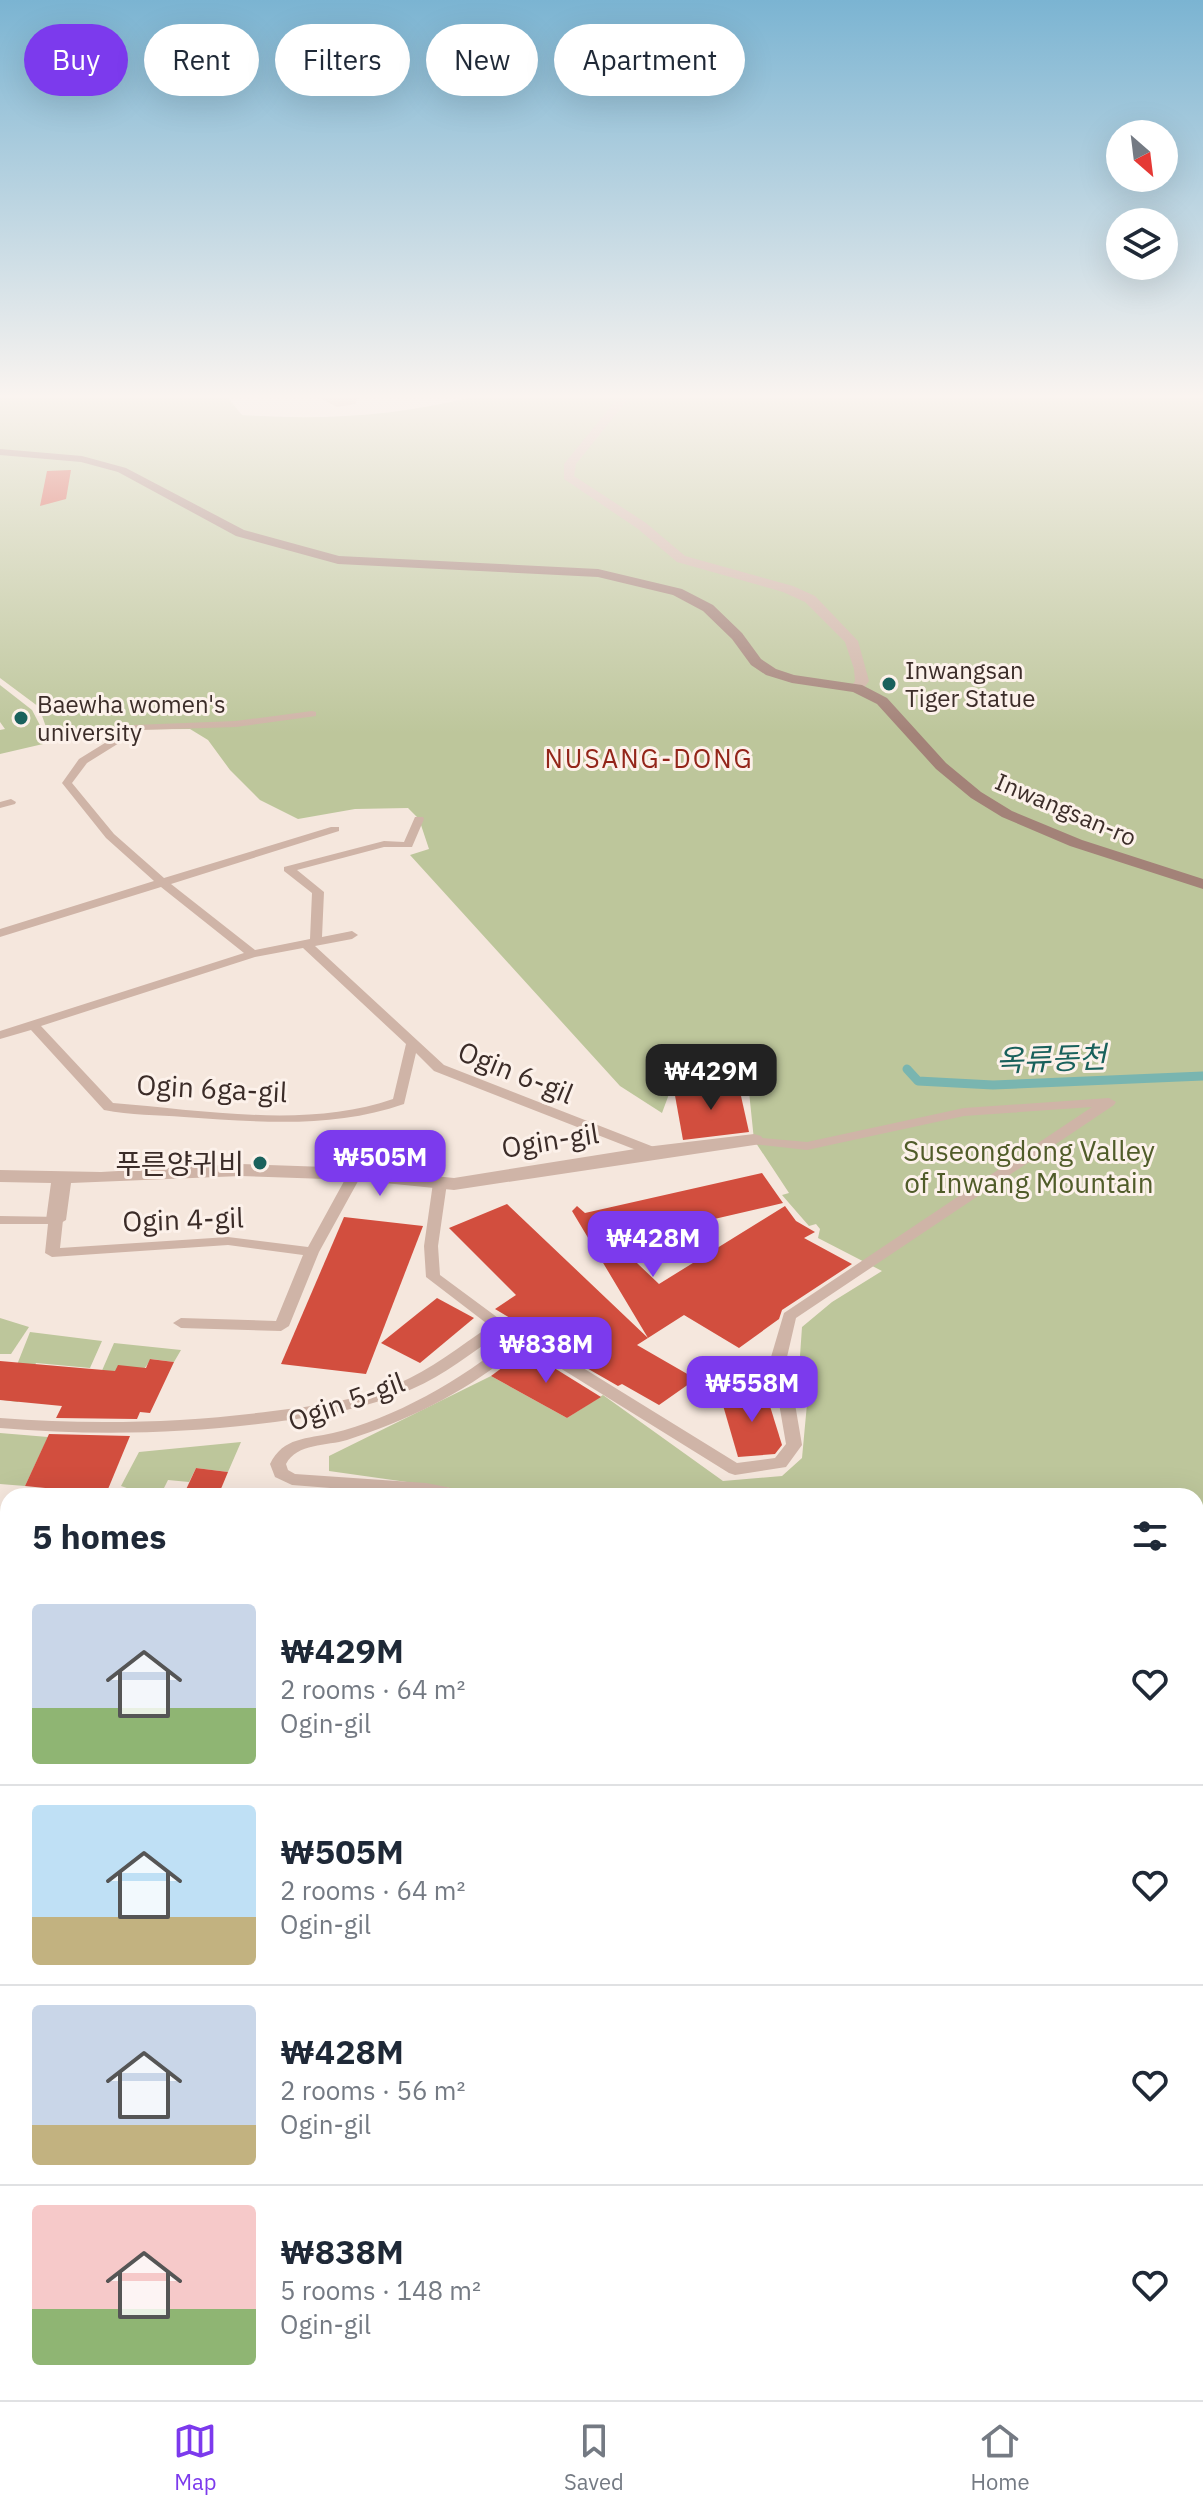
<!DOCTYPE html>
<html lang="en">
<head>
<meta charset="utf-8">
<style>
  :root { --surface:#fff; --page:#f6f6f7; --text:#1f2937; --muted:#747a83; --line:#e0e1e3; --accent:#7c3aed }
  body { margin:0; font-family:"IBM Plex Sans","Noto Sans KR",sans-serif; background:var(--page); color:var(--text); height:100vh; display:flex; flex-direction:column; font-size:30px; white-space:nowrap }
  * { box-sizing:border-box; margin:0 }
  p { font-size:26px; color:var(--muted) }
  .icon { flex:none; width:44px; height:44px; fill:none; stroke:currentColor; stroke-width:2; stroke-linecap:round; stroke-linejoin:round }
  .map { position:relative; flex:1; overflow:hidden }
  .side { position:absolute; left:0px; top:1488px; width:1204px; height:912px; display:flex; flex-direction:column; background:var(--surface); border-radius:24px 24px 0 0; box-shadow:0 8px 32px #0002 }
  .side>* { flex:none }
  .banner { position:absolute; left:24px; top:24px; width:800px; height:72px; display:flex; gap:16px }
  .needle { width:52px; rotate:152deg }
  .buttons { position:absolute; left:1106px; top:120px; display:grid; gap:16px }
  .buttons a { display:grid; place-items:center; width:72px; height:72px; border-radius:50%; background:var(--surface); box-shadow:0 8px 32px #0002; font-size:40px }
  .price { position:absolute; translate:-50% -68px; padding:0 18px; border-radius:16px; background:var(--accent); color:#fff; font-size:26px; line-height:52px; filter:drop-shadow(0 2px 4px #0008) }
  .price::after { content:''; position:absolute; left:50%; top:48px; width:24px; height:18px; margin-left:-12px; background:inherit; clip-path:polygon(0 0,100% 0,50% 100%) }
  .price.on { background:#222; color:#fff }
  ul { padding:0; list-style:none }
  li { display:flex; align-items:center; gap:24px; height:200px; padding:0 32px }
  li+li { border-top:2px solid var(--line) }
  li span { display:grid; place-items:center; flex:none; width:224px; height:160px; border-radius:8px; color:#555 }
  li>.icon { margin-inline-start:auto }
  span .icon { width:96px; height:96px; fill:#fffc; stroke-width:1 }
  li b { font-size:34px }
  h2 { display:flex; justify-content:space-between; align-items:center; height:96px; padding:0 32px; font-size:34px }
  .tag { padding:0 28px; border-radius:36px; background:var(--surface); box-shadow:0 8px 32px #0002; font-size:28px; line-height:72px }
  .tag.on { background:var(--accent); color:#fff }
  .tabs { display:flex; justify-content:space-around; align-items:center; height:112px; border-top:2px solid var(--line); background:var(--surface); font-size:22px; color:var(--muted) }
  .tabs a { display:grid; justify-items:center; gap:4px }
  .tabs .on { color:var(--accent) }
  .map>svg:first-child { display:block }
</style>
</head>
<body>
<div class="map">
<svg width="1203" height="2400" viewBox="0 0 1203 2400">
  <rect width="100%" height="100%" fill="#f5e7dd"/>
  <g fill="#bdc69b">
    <path d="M0 398H228L242 415C318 420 392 417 467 398H1203V2169L1196 2161V1496H506L329 1471V1456L491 1376 567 1418 603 1395 723 1481 782 1476 802 1458 807 1404 800 1356 802 1327 832 1302 882 1271 818 1238 820 1229 816 1224 809 1226 782 1195 789 1193 754 1140 748 1082 672 1086 662 1113 620 1086 410 855 429 849 419 819 408 808 355 809 298 819 260 800 230 770 208 740 190 729 47 730 39 707 0 678Z"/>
    <path d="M0 685 32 710 44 733 99 731 0 754V730L5 729 0 722Z"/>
    <path d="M0 1318 29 1327 11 1354H0Z"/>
    <path d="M30 1332 102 1341 90 1368 36 1363 18 1402 3 1400Z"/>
    <path d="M114 1343 181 1350 174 1362 151 1359C140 1379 108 1398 87 1405Z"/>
    <path d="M0 1433 48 1437 25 1486 0 1484Z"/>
    <path d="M241 1442 228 1472 196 1468 189 1482 168 1480 160 1496H142L141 1493 121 1486 139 1452Z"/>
    <path d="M1196 2207 1203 2213V2400H525L535 2392H1196Z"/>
  </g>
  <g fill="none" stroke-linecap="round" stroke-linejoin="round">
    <path stroke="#79b5b0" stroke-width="9" d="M907 1069 918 1081 993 1085 1203 1076"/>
  </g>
  <g fill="#d24e3e">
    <path d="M71 470 66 499 40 506 47 471Z"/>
    <path d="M739 1087 749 1132 683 1140 674 1090Z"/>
    <path d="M762 1173 783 1203 615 1242 659 1284 785 1206 796 1221 815 1232 804 1238 852 1264 782 1310 779 1319 739 1348 684 1315 637 1345 696 1379 659 1405 622 1384 618 1386 538 1340 542 1337 495 1309 516 1295 449 1228 507 1204 648 1338 572 1211 577 1206 585 1213Z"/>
    <path d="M344 1217 423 1226 366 1374 281 1364Z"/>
    <path d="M437 1298 474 1318 420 1363 381 1343Z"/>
    <path d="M523 1352 551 1366 601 1397 567 1418 491 1376Z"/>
    <path d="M150 1359 174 1362 150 1413 140 1412 137 1419 56 1418 62 1406 0 1400V1361L115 1371 118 1365 146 1368Z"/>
    <path d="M765 1390 782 1445 775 1454 738 1457 720 1395Z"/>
    <path d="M49 1434 130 1436 106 1494 25 1486Z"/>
    <path d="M196 1468 228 1472 218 1496H183Z"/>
  </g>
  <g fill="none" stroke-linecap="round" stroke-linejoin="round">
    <g fill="#cfb4a7" fill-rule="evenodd">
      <path d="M312 711 316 712V716L236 727 140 730 87 763 72 783 114 834 164 878 331 827H339V831L171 884 255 950 310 939 312 893 284 871V867L384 841 404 842 415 817H423L424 819 412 847H384L297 870 324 892 322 937 352 931 358 935 352 939 315 946 444 1065 659 1149 661 1152 659 1155H649L434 1071 416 1053 404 1104C333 1129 258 1122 184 1117 158 1115 130 1115 104 1110L31 1030 0 1039V1031L244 953 161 887 0 937V929L154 881 106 838 62 783 79 759 134 725 236 721ZM303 948 406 1044 393 1099C308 1129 201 1110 113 1103L41 1026 255 957Z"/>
      <path d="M11 799 16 802 15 804 0 808V802Z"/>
      <path d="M1109 1098 1116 1102 1114 1105 796 1318 787 1357 802 1445 786 1467 735 1475 729 1473 552 1363 520 1347C470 1390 410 1420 347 1440 327 1446 297 1443 286 1464L288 1470 295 1474 426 1483 462 1490 468 1492 470 1496H432L292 1485 275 1477 270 1464C283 1437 307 1439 333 1433 391 1420 465 1378 509 1340L500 1333C472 1353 444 1375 412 1389 369 1408 321 1416 275 1422 184 1434 92 1436 0 1428V1418C91 1425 182 1423 273 1411 315 1406 358 1400 397 1384 431 1370 460 1346 490 1326L426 1277 424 1246 433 1183 440 1179 447 1183 438 1246 440 1275 524 1337 562 1355 737 1463 775 1458 786 1444 771 1357 784 1313 1092 1107 964 1116 807 1150 754 1144 747 1140 749 1137 807 1142 964 1108Z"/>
      <path d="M355 1170 362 1174 319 1252 289 1326 281 1331 181 1328 173 1323 181 1318 276 1321 303 1255 228 1245 52 1257 45 1253 48 1224H0V1216L61 1217 63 1220 60 1248 228 1237 308 1247 348 1174Z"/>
      <path d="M8 1725V1739L0 1741V1727Z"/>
      <path d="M0 2358 8 2362V2388L0 2384Z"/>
      <path d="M13 2392H39L42 2400H16Z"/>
    </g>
    <g fill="#cfb4a7" fill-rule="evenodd">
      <path d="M320 398H358L355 404 337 407Z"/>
      <path d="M618 398H629L576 464 574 476 646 523 685 556 793 586 815 596 858 641 869 681 862 691 850 688 855 681 854 669 845 642 805 602 783 592 677 562 638 529 564 479V464Z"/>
      <path d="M754 1134 761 1136 764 1140 761 1144 454 1190 355 1180 241 1176 71 1183 66 1220 56 1226 46 1220 51 1183 0 1182V1170L101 1172 241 1164 355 1168 454 1178 654 1146Z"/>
      <path d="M264 2392H305L302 2400H261Z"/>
    </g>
    <path fill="#a38278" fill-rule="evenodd" d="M0 449 82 456 126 468 244 530 339 556 598 569 682 589 713 605 742 633 761 659 776 669 794 675 862 685 887 698 946 763 981 792 1012 811 1082 840 1203 879V889L1070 846 1002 817 971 798 936 769 877 704 853 692 792 683 766 675 751 665 732 639 703 611 673 595 598 577 338 564 236 536 118 472 81 462 0 455Z"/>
  </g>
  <linearGradient id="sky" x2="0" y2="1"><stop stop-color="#7bb4d2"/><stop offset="0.54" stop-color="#faf4f0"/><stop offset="1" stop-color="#faf4f0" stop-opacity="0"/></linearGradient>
  <rect width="1203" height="734" fill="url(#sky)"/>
  <g fill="#19615c" stroke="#fcf1ea" stroke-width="3">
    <circle cx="889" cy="684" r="8"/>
    <circle cx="21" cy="718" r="8"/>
    <circle cx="260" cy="1163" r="8"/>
  </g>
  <g text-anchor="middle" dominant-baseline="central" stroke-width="6" stroke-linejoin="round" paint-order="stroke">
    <g font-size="24" fill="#3b2c28" stroke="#fcf1ea" text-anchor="start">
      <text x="905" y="670">Inwangsan<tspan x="905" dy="28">Tiger Statue</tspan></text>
      <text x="37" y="704">Baewha women's<tspan x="37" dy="28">university</tspan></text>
    </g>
    <g font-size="24" fill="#3b2c28" stroke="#fcf1ea">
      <text transform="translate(1066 809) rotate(23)">Inwangsan-ro</text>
    </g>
    <g font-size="26" letter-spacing="2" fill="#932519" stroke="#fcf1ea">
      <text x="649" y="758">NUSANG-DONG</text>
    </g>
    <g font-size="28" fill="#3b2c28" stroke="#fcf1ea">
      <text transform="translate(516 1072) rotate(22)">Ogin 6-gil</text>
      <text transform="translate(212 1088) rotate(3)">Ogin 6ga-gil</text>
      <text transform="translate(550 1140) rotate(-9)">Ogin-gil</text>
      <text transform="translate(183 1219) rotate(-2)">Ogin 4-gil</text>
      <text transform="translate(346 1401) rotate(-20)">Ogin 5-gil</text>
    </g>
    <g font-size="28" fill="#505c29" stroke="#fcf1ea">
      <text x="1029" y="1150">Suseongdong Valley<tspan x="1029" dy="32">of Inwang Mountain</tspan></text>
    </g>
    <g font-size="28" fill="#3b2c28" stroke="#fcf1ea" text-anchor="end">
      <text x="244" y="1163">푸른양귀비</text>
    </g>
    <g font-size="30" font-style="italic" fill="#19615c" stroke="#fcf1ea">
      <text transform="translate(1051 1058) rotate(-2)">옥류동천</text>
    </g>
  </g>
</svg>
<div class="buttons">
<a><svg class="needle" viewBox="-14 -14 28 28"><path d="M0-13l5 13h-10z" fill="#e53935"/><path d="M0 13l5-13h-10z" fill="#747a83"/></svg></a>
<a><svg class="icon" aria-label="layers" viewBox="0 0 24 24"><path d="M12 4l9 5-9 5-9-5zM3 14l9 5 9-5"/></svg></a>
</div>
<b class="price on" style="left:711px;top:1112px">₩429M</b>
<b class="price" style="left:380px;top:1198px">₩505M</b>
<b class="price" style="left:653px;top:1279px">₩428M</b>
<b class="price" style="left:546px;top:1385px">₩838M</b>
<b class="price" style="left:752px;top:1424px">₩558M</b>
<div class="banner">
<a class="tag on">Buy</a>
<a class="tag">Rent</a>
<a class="tag">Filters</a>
<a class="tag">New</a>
<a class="tag">Apartment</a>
</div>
<section class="side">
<h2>5 homes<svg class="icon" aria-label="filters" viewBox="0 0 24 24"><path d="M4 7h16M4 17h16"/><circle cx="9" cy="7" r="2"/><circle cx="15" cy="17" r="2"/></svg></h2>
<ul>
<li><span style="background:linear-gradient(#c9d6e8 65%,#8fb573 0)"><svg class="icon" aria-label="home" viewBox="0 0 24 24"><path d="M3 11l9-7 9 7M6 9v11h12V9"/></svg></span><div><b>₩429M</b><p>2 rooms · 64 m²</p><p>Ogin-gil</p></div><svg class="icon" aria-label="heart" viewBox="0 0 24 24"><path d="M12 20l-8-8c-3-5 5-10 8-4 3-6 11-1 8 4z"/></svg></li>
<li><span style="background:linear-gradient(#bfe0f5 70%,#c2b280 0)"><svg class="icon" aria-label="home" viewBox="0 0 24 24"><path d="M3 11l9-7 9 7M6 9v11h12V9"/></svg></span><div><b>₩505M</b><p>2 rooms · 64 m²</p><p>Ogin-gil</p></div><svg class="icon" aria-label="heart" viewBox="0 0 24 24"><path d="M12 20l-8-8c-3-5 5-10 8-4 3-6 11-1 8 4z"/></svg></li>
<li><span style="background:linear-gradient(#c9d6e8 75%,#c2b280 0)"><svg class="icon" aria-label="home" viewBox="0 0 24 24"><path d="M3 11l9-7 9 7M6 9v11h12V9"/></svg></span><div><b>₩428M</b><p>2 rooms · 56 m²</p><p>Ogin-gil</p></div><svg class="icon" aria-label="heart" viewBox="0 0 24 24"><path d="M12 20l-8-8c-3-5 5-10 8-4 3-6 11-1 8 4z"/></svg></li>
<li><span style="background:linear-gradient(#f6c9c9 65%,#8fb573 0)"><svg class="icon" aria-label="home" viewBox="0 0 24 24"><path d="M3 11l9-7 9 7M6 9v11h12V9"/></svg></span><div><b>₩838M</b><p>5 rooms · 148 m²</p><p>Ogin-gil</p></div><svg class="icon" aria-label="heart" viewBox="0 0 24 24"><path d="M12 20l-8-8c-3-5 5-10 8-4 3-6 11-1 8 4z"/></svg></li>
</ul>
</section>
</div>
<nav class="tabs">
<a class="on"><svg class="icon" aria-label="map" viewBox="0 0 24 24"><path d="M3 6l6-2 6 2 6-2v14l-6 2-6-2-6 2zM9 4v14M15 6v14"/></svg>Map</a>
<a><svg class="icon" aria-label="saved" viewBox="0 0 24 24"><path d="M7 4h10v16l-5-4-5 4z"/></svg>Saved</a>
<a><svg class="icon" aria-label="home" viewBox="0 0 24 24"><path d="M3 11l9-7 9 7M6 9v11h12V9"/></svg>Home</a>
</nav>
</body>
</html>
